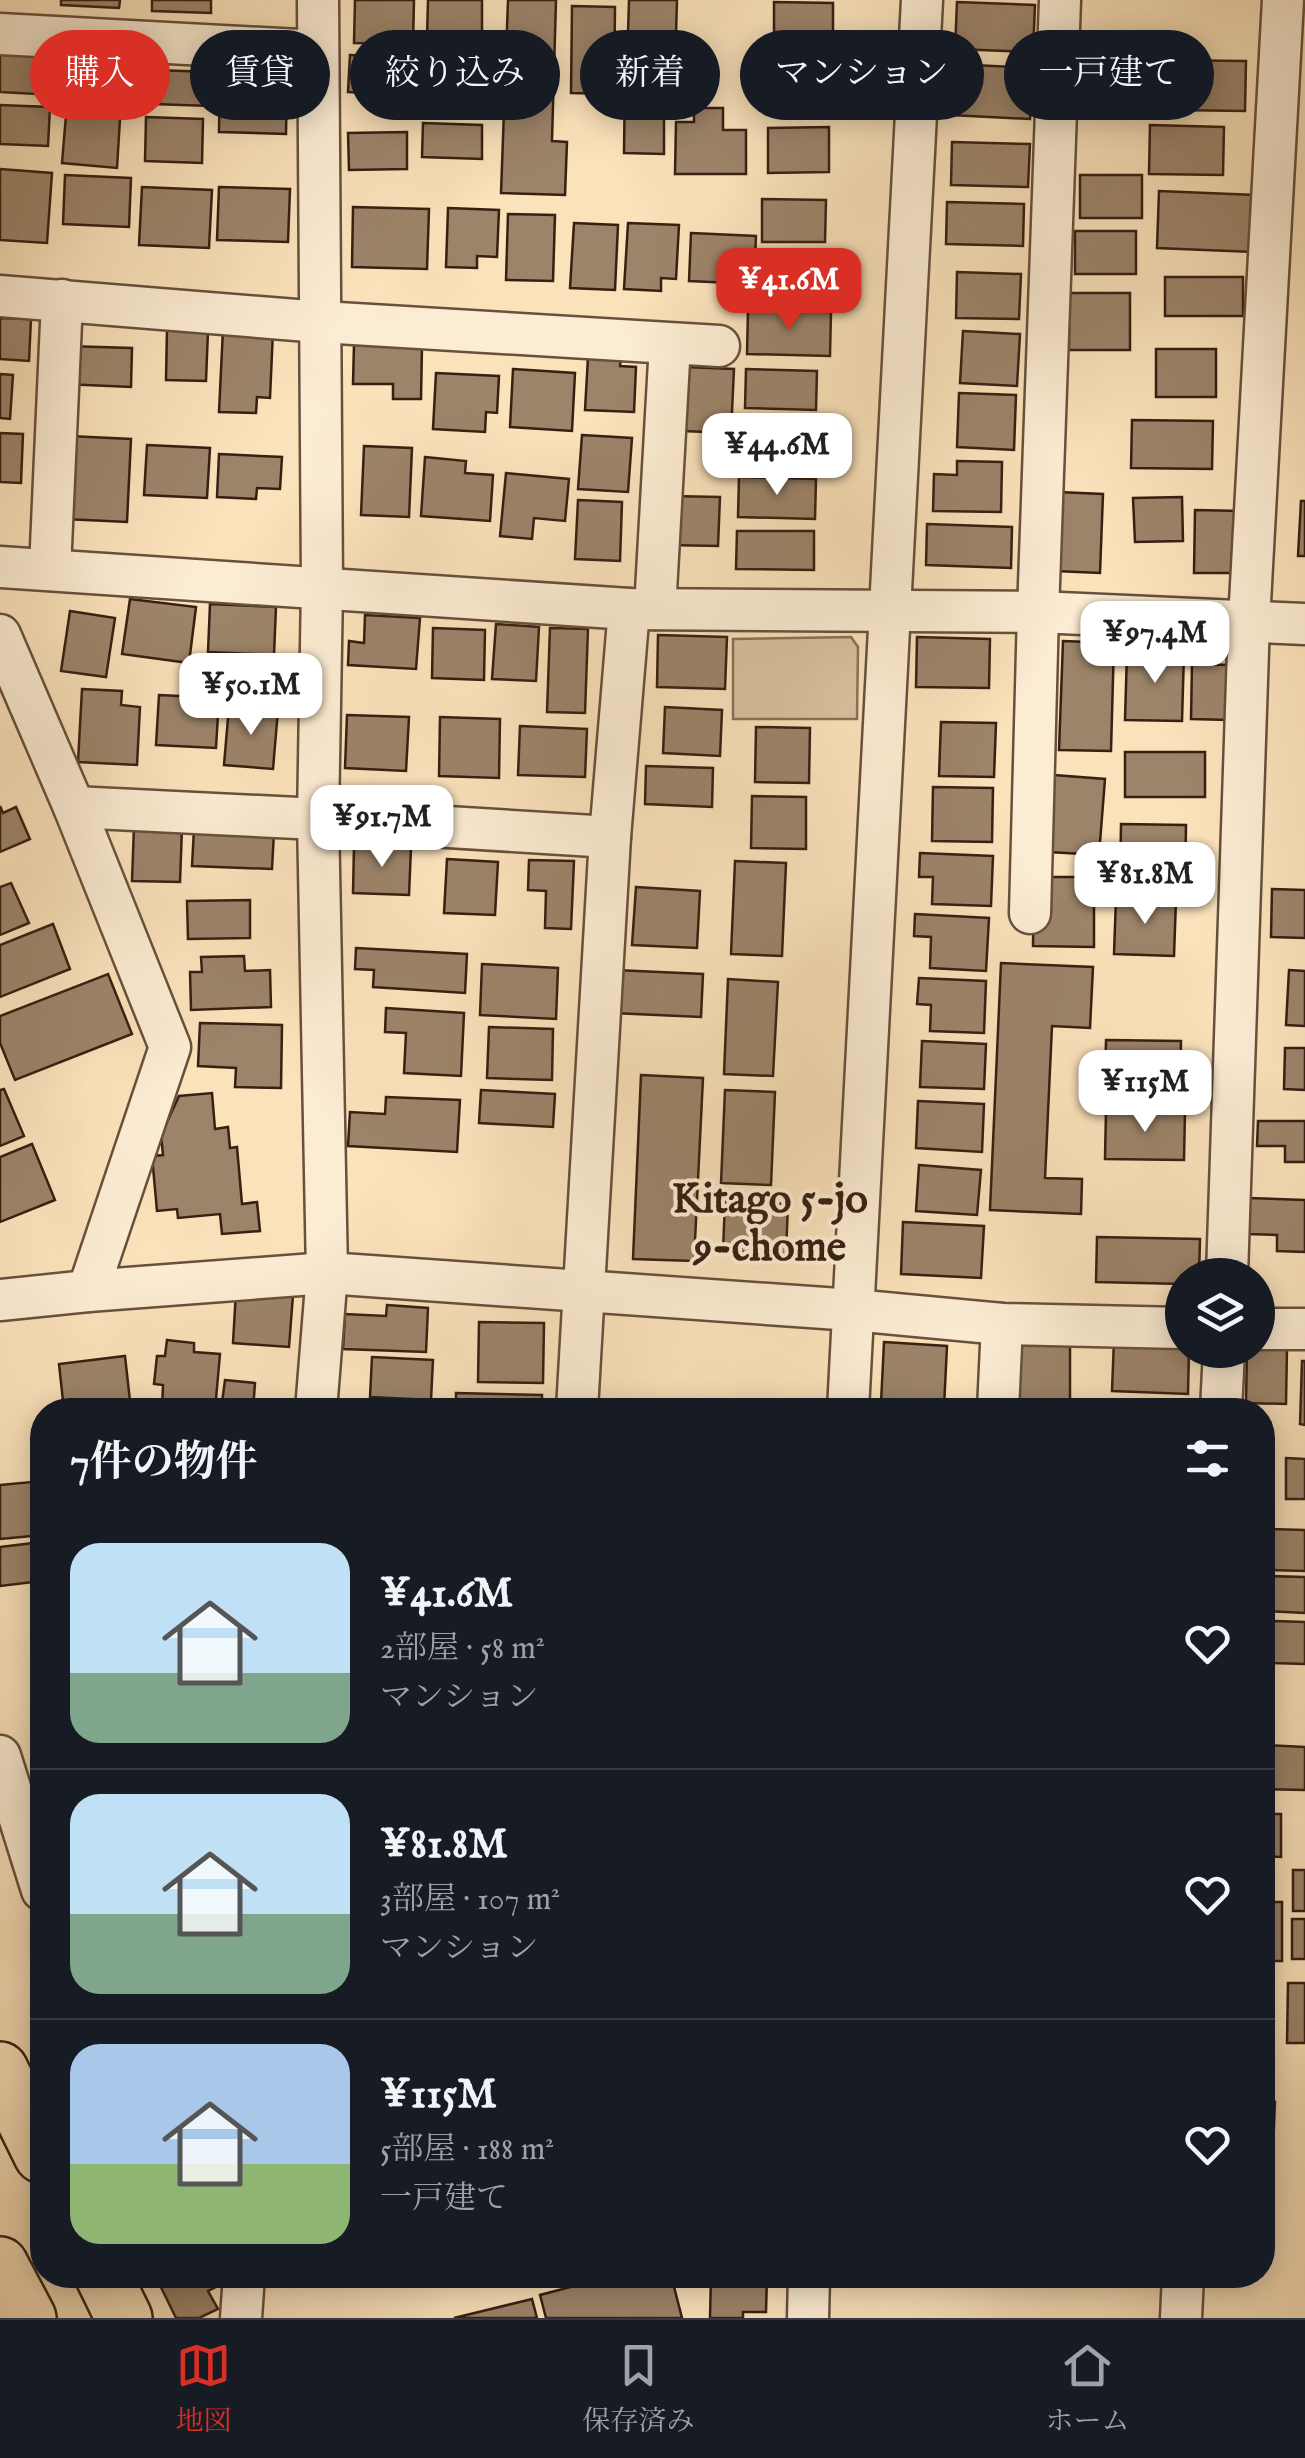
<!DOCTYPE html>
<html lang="ja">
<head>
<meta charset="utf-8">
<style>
  :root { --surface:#171b24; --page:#242831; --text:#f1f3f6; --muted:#9ea1a6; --line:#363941; --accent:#d93025 }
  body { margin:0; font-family:"IM FELL English","Noto Serif JP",serif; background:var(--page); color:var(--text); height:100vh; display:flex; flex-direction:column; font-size:38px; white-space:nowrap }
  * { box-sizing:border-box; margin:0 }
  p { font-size:32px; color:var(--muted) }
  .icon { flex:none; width:55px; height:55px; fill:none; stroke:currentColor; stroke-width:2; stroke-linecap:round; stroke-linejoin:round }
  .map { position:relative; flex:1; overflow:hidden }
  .sheet { position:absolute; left:30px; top:1398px; width:1245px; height:890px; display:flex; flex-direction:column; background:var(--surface); border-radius:40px; box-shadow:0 5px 25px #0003 }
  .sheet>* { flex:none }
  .hud { position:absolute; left:30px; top:30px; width:1245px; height:90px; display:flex; gap:20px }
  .buttons { position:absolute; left:1165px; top:1258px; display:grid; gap:20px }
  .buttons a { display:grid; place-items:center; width:110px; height:110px; border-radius:50%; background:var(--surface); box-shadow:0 5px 25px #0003; font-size:50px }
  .price { position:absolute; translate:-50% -85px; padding:0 22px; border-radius:20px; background:#fff; color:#222; font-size:32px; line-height:65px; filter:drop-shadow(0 2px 5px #0008) }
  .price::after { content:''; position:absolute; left:50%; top:60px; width:30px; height:22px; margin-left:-15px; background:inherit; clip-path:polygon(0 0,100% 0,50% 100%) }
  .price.on { background:var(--accent); color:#fff }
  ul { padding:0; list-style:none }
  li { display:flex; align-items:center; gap:30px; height:250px; padding:0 40px }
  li+li { border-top:2px solid var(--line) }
  li span { display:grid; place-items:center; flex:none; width:280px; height:200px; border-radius:30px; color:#555 }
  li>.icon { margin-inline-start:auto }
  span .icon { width:120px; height:120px; fill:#fffc; stroke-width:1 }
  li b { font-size:42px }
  h2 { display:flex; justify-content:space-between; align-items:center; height:120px; padding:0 40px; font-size:42px }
  .chip { padding:0 35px; border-radius:45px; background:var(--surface); box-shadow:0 5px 25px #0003; font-size:35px; line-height:90px }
  .chip.on { background:var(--accent); color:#fff }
  .tabs { display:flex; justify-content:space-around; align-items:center; height:140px; border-top:2px solid var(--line); background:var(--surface); font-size:28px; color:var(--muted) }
  .tabs a { display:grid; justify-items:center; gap:5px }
  .tabs .on { color:var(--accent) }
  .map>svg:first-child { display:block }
</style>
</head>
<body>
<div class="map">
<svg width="1305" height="2318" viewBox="0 0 1305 2318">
  <rect width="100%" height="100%" fill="#fae2bb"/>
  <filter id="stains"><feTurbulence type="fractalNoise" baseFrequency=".002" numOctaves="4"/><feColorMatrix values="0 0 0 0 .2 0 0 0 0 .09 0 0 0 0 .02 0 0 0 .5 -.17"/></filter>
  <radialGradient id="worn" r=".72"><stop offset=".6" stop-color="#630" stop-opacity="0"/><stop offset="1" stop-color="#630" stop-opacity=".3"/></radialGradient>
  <path fill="#d9c19e" stroke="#887058" stroke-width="2.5" d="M851 637 858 647 857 719H733V639Z"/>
  <g fill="#9c846a" stroke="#371f12" stroke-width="2.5">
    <path d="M61 0H120L119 8 61 5Z"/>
    <path d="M152 0H211V13L152 11Z"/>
    <path d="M355 0H414L413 44 354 43Z"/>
    <path d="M428 0H482V39L427 38Z"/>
    <path d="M508 0H556L552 141 567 142 565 195 501 193Z"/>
    <path d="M629 0H677L676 35 628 34Z"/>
    <path d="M774 2 833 3V49L774 48Z"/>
    <path d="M957 2 1035 5 1033 52 955 49Z"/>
    <path d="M572 6 615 7 614 94 571 93Z"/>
    <path d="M0 49 57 53 54 95 0 92Z"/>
    <path d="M67 55 124 57 123 98 65 95Z"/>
    <path d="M350 55 412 58 410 95 348 92Z"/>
    <path d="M424 57 481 58V100H423Z"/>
    <path d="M1074 57 1139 59 1138 114 1073 112Z"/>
    <path d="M1158 60 1246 61 1245 111 1173 110 1174 89 1157 88Z"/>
    <rect x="767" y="61" width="59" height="51"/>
    <rect x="835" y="61" width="41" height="25"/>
    <path d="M954 64 1034 68 1030 119 951 115Z"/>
    <path d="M155 70 211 72 210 106 154 104Z"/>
    <path d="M220 73 287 74 286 134 219 132Z"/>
    <path d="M625 76H664V154L624 153Z"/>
    <path d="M0 105 50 107 48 146 0 144Z"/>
    <path d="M694 108H723V130H746V174H675L676 122H694Z"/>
    <path d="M66 115 120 119 117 168 62 163Z"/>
    <path d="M146 117 203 119 202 163 145 161Z"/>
    <path d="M423 123 482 125V159L422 157Z"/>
    <path d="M1150 125 1224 127 1223 175 1149 174Z"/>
    <path d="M829 127V172L768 173V128Z"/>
    <path d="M407 132V169L349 170 348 133Z"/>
    <path d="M952 142 1030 144 1028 187 951 185Z"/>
    <path d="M0 169 52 173 47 243 0 240Z"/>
    <path d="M65 175 131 178 129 227 63 224Z"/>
    <rect x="1080" y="175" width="62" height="43"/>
    <path d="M142 187 212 190 209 248 139 245Z"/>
    <path d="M219 187 290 189 288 242 217 240Z"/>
    <path d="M1159 191 1255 195 1253 252 1157 248Z"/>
    <path d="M762 199 826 200 825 242H762Z"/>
    <path d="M947 202 1024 204 1023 246 946 244Z"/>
    <path d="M353 207 429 209 427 269 352 267Z"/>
    <path d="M448 208 499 210 497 257 477 256V268L446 267Z"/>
    <path d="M508 214 555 215 553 281 506 280Z"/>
    <path d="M574 223 618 225 615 290 570 288Z"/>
    <path d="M628 223 679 225 676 279 661 278V291L624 289Z"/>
    <rect x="1075" y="231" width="61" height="43"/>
    <path d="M691 233 756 236 754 284 689 281Z"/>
    <path d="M768 253 832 257 829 301 765 297Z"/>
    <path d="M957 272 1021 274 1019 319 956 318Z"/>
    <rect x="1165" y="277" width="78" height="39"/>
    <rect x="1069" y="293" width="61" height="57"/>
    <path d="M748 310 831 312 830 356 747 354Z"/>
    <path d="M0 318 31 319 29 361 0 359Z"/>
    <path d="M167 329 208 331 206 381 166 380Z"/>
    <path d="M223 329 273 331 270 398 257 397 256 413 219 412Z"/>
    <path d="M963 331 1020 334 1017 386 960 383Z"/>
    <path d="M354 344 422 345 421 399H393V384H353Z"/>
    <path d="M66 346 132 348 131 387 64 384Z"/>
    <rect x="1156" y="349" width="60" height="48"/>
    <path d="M588 357 621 359 620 366 636 367 634 412 585 410Z"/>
    <path d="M686 367 734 369 731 433 683 431Z"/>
    <path d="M513 369 575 373 572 431 510 427Z"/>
    <path d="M746 369 817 371 816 410 745 408Z"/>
    <path d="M436 373 499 376 497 413 486 412 485 432 433 429Z"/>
    <path d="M0 374 13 375 10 419 0 418Z"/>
    <path d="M959 393 1016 395 1014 450 957 447Z"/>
    <path d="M1132 420 1213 421 1212 469 1131 468Z"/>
    <path d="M745 424 817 425 816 465H744Z"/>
    <path d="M0 433 23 434 21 483 0 482Z"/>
    <path d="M582 435 632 438 628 492 578 489Z"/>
    <path d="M69 436 131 439 127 522 65 519Z"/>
    <path d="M147 445 210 448 207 498 144 495Z"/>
    <path d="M364 446 412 448 409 517 361 515Z"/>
    <path d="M219 454 282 457 280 489 257 488 256 499 217 497Z"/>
    <path d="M425 457 466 461 465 473 493 475 490 521 421 516Z"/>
    <path d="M957 461 1002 462 1001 512 933 511 934 474 957 475Z"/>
    <path d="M506 473 569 479 565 521 534 518 532 539 500 536Z"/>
    <path d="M739 477 816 479 815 519 738 517Z"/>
    <path d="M1058 492 1103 494 1100 573 1055 571Z"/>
    <path d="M669 496 720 497 718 546 667 545Z"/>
    <path d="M1182 497 1183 541 1135 542 1133 498Z"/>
    <path d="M578 500 622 502 620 561 575 559Z"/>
    <path d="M1301 501H1305V556H1298Z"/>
    <path d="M1195 510 1241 511 1239 573H1194Z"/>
    <path d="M927 524 1012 527 1011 568 926 565Z"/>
    <path d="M737 531H814V570L736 569Z"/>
    <path d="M130 599 196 607 189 663 122 654Z"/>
    <path d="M210 604 276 607 274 655 208 652Z"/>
    <path d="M70 611 115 618 106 677 61 671Z"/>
    <path d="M365 615 420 618 416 669 348 665 349 641 364 643Z"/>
    <path d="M496 624 539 627 536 681 492 679Z"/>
    <path d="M433 628 485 630 484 680 432 678Z"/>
    <path d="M550 628 588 629 585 713 547 712Z"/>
    <path d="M658 635 727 637 725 689 657 687Z"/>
    <path d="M917 637 990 639 989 688 916 687Z"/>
    <path d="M1063 641 1114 643 1111 751 1059 750Z"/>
    <path d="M1127 652 1184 653 1182 721 1125 720Z"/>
    <path d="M1192 664 1231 665 1229 720 1191 719Z"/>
    <path d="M82 689 122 691 121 705 140 707 137 765 78 762Z"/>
    <path d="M159 695 219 698 216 748 156 745Z"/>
    <path d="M229 706 278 710 273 769 224 765Z"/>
    <path d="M665 707 722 710 720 756 663 753Z"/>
    <path d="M347 715 409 717 406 771 345 768Z"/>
    <path d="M440 717 500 719 499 778 439 776Z"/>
    <path d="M941 722 996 723 994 777 939 776Z"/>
    <path d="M520 726 587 729 585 777 518 775Z"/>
    <path d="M756 727 810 728 809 783 755 782Z"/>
    <rect x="1125" y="752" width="80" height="45"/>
    <path d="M646 766 713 768 712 807 645 804Z"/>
    <path d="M1054 775 1105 779 1099 855 1049 852Z"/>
    <path d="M933 787 993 788 992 842 932 841Z"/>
    <path d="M752 796 806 797V849L751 848Z"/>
    <path d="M0 806 3 813 16 807 30 839 0 852Z"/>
    <path d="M1121 824 1186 825 1185 885 1120 883Z"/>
    <path d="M134 826 182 828 180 882 132 881Z"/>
    <path d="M194 829 274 832 272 869 192 866Z"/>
    <path d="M354 846 411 848 409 895 353 893Z"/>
    <path d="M920 853 993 856 991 906 932 904 933 877H919Z"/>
    <path d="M447 859 498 862 495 915 444 913Z"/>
    <path d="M529 860 574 861 571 929 545 928 546 891 528 890Z"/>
    <path d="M735 861 786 863 782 956 731 954Z"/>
    <path d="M1034 877H1094V947L1033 946Z"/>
    <path d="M11 883 29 923 0 935V887Z"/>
    <path d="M636 887 700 891 697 948 632 945Z"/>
    <path d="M1272 889 1305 890V938L1271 937Z"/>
    <path d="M1116 898 1176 900 1174 956 1114 954Z"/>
    <path d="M250 900V938L188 939 187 901Z"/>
    <path d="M915 914 989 918 986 971 930 968 931 937 914 936Z"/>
    <path d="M53 924 70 969 0 997V945Z"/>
    <path d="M356 948 467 954 465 993 373 987 374 970 355 969Z"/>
    <path d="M244 956 245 971 270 970 271 1007 191 1010 190 972H202L201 957Z"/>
    <path d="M1001 963 1093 967 1090 1028 1052 1026 1045 1178 1082 1179 1081 1214 990 1210Z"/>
    <path d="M482 964 558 968 556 1019 480 1015Z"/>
    <path d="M615 970 703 974 701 1017 613 1013Z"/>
    <path d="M1289 970 1305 971V1026L1286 1025Z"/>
    <path d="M108 974 132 1034 15 1080 0 1043V1016Z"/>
    <path d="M919 978 986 981 984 1033 930 1031 931 1005 917 1004Z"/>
    <path d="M728 979 778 982 773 1076 724 1074Z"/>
    <path d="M386 1008 464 1013 461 1076 404 1073 406 1033 385 1032Z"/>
    <path d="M200 1023 282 1025 281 1088 235 1087 236 1068 198 1066Z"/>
    <path d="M489 1027 553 1029 552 1080 487 1078Z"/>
    <path d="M1106 1040 1181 1041 1180 1091 1105 1090Z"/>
    <path d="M922 1041 986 1044 984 1089 920 1087Z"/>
    <path d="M1285 1048H1305V1090L1284 1089Z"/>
    <path d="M641 1075 703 1078 694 1261 633 1259Z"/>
    <path d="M4 1089 24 1136 0 1146V1090Z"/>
    <path d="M481 1090 555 1094 553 1127 479 1123Z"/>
    <path d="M725 1090 775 1092 771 1185 721 1183Z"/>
    <path d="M212 1093 215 1129 228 1127 230 1148 237 1147 242 1204 257 1202 260 1231 222 1234 220 1214 178 1218 177 1209 157 1211 152 1156 163 1155 161 1135 179 1096Z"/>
    <path d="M386 1097 460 1100 457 1152 348 1146 350 1112 385 1114Z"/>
    <path d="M918 1101 984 1104 982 1152 916 1148Z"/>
    <path d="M1106 1110 1185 1111 1184 1160 1105 1159Z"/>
    <path d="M1258 1121H1305V1162H1285V1146H1257Z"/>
    <path d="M32 1144 55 1200 0 1222V1157Z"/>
    <path d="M919 1165 981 1170 977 1215 916 1211Z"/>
    <path d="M1248 1198 1305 1200V1252L1277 1251V1235L1247 1234Z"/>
    <path d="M725 1201 788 1204 786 1254 723 1251Z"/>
    <path d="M903 1222 984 1226 981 1278 901 1274Z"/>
    <path d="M1097 1237 1200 1239 1199 1275H1182V1284L1096 1282Z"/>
    <path d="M236 1291 293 1295 289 1347 233 1343Z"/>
    <path d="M387 1305 428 1308 426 1352 343 1349 345 1314 386 1316Z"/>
    <path d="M479 1322 544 1323 543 1383 478 1382Z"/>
    <path d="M1114 1339 1182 1341V1350H1189L1188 1394 1112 1391Z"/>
    <path d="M167 1340 194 1343V1352L220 1354 215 1410H153V1407L162 1408 163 1385 154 1384 157 1356H165Z"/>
    <path d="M884 1342 947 1346 944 1407 881 1403Z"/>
    <path d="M1019 1342H1070V1401L1018 1400Z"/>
    <path d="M1258 1348H1287L1286 1404 1246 1403 1247 1350H1258Z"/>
    <path d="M125 1356 131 1410H64L59 1364Z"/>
    <path d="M372 1357 433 1360 431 1400 370 1397Z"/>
    <path d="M1302 1361H1305V1425L1300 1424Z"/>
    <path d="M225 1380 255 1383 253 1410H221Z"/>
    <path d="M456 1393 542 1395V1410H456Z"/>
    <path d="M1286 1458 1305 1459V1499H1286Z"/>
    <path d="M1262 1472H1273L1271 1522 1262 1521Z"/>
    <path d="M42 1481V1535L0 1539V1485Z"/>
    <path d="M1270 1529 1305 1530V1571L1270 1570Z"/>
    <path d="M42 1542V1581L0 1586V1547Z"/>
    <path d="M1265 1576 1305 1577V1613L1264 1611Z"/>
    <path d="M1273 1621 1305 1622V1664L1272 1663Z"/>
    <path d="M1262 1745 1305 1747V1790L1262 1789Z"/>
    <path d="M1262 1814H1281V1857L1262 1856Z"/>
    <rect x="1293" y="1870" width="12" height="41"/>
    <rect x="1262" y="1902" width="20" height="59"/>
    <rect x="1292" y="1919" width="13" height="40"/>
    <path d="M1262 1974H1273L1272 2044 1262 2043Z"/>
    <path d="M1288 1983H1305V2043H1287Z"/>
    <path d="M1262 2101 1275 2102 1273 2151H1262Z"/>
    <path d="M155 2275H217L222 2284 208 2291 218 2309 199 2318H176Z"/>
    <path d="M616 2275H671L682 2318H546L540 2295Z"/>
    <path d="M711 2275H767L766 2312H743V2318H710Z"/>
    <path d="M532 2299 537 2318H454Z"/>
  </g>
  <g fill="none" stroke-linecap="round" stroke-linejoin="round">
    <defs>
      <g id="minor">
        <path d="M0 34 318 51"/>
        <path d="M0 296 321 322 719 346"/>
        <path d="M0 567 629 609 1038 612 1305 624"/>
        <path d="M50 569 62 300"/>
        <path d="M655 609 670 344"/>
        <path d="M0 635 74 807 170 1047 88 1291"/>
        <path d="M74 807 318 819 610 837"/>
        <path d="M1030 913 1038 612 1060 0"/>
        <path d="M1227 1275 1249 621 1283 0"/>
        <path d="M0 1300 88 1291 327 1273 853 1310 1002 1324 1182 1328"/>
        <path d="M1258 1329H1305"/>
        <path d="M316 1410 327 1273 318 819 322 588 318 0"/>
        <path d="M577 1410 610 837 629 609"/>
        <path d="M848 1410 922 0"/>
        <path d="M998 1410 1002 1324"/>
        <path d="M1221 1410 1224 1350"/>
        <path d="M0 1756 42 1890"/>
        <path d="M241 2318 244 2275"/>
        <path d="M808 2318 809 2275"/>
        <path d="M1181 2318 1183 2275"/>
      </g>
      <g id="highway">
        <path d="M0 2070 42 2155"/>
        <path d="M0 2265 28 2318"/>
        <path d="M103 2275 124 2318"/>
      </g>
    </defs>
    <use href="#minor" stroke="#68503c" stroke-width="45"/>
    <use href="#highway" stroke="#371f12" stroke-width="60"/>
    <use href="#minor" stroke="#fcecd3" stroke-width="40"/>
    <use href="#highway" stroke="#fae2bb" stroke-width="55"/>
  </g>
  <g text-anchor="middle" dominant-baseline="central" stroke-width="8" stroke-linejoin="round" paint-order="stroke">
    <g font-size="42" font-weight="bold" fill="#371f12" stroke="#fcecd3">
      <text x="770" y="1200">Kitago 5-jo<tspan x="770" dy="48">9-chome</tspan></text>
    </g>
  </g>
  <rect width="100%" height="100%" filter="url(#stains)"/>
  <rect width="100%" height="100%" fill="url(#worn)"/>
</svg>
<div class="buttons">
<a><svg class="icon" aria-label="layers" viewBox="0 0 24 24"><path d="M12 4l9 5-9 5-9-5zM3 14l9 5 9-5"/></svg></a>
</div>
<b class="price on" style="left:789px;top:333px">¥41.6M</b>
<b class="price" style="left:777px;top:498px">¥44.6M</b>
<b class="price" style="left:1155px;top:686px">¥97.4M</b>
<b class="price" style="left:251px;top:738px">¥50.1M</b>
<b class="price" style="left:382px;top:870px">¥91.7M</b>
<b class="price" style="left:1145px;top:927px">¥81.8M</b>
<b class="price" style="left:1145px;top:1135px">¥115M</b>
<div class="hud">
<a class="chip on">購入</a>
<a class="chip">賃貸</a>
<a class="chip">絞り込み</a>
<a class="chip">新着</a>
<a class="chip">マンション</a>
<a class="chip">一戸建て</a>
</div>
<section class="sheet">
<h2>7件の物件<svg class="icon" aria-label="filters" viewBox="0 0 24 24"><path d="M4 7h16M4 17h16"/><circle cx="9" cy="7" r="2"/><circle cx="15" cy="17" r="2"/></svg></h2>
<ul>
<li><span style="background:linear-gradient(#bfe0f5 65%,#7fa58c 0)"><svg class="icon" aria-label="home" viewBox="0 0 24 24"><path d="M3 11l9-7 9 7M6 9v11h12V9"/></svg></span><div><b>¥41.6M</b><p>2部屋 · 58 m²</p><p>マンション</p></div><svg class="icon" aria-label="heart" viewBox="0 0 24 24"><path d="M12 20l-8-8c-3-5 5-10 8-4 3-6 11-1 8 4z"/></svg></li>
<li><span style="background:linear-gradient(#bfe0f5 60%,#7fa58c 0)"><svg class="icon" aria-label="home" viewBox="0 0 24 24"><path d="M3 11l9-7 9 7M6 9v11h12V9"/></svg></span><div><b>¥81.8M</b><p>3部屋 · 107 m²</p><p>マンション</p></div><svg class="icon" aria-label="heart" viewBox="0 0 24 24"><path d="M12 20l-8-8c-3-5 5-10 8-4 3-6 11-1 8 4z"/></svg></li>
<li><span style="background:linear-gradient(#a9c7e8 60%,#8fb573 0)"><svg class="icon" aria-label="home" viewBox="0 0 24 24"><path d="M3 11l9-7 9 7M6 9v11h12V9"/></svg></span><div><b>¥115M</b><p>5部屋 · 188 m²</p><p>一戸建て</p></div><svg class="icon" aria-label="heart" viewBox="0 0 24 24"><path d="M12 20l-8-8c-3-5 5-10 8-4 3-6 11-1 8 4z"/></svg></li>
</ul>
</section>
</div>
<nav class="tabs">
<a class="on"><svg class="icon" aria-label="map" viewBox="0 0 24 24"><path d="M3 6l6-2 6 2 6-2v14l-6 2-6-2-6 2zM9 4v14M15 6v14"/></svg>地図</a>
<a><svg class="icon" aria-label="saved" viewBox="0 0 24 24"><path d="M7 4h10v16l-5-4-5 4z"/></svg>保存済み</a>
<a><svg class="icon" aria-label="home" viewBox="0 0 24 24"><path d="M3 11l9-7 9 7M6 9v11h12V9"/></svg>ホーム</a>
</nav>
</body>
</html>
